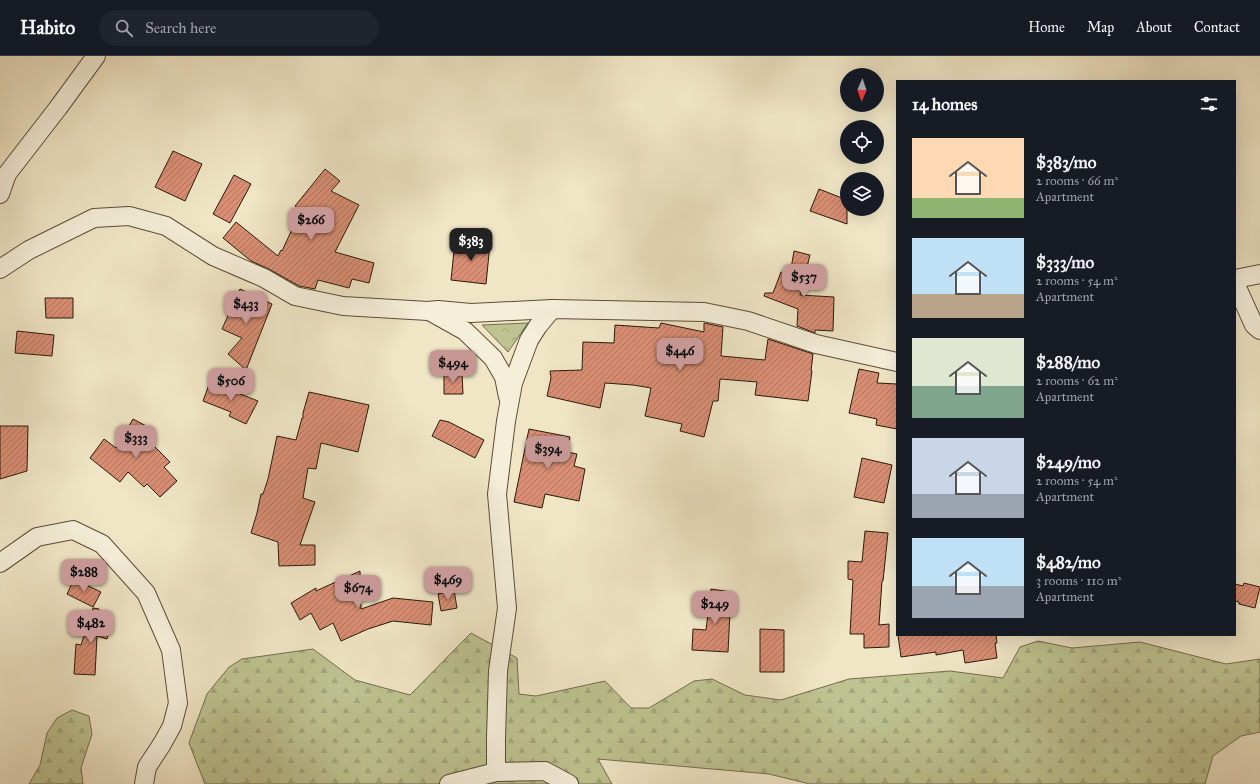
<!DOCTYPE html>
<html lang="en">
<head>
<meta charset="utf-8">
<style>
  :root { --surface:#171b24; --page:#20242c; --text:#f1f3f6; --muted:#9ea1a6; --line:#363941; --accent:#c59692 }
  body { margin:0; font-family:"IM FELL Great Primer",serif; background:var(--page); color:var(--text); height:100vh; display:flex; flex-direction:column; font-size:15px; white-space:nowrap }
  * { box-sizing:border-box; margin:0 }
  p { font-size:13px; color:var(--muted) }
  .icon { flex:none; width:22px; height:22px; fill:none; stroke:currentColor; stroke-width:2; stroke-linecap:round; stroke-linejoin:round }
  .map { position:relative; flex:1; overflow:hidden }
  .sheet { position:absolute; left:896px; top:24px; width:340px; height:556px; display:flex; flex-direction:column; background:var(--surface); border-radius:0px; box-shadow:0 4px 16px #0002 }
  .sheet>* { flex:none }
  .needle { width:26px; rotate:182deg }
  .fabs { position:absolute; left:840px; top:12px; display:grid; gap:8px }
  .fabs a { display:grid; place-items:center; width:44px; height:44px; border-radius:50%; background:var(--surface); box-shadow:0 4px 16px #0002; font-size:20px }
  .price { position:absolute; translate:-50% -34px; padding:0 9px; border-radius:8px; background:var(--accent); color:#111; font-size:13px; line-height:26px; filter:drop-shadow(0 1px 2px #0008) }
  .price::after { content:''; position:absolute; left:50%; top:24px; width:12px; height:9px; margin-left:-6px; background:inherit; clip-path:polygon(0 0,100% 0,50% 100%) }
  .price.active { background:#222; color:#fff }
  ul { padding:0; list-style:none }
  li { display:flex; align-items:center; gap:12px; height:100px; padding:0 16px }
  li span { display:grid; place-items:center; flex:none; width:112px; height:80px; border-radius:0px; color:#555 }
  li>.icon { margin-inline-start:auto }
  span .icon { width:48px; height:48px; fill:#fffc; stroke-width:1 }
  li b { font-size:17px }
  h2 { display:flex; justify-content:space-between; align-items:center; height:48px; padding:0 16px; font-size:17px }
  header { display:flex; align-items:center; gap:24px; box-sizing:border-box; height:56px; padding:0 20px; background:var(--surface); border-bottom:1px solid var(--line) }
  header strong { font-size:19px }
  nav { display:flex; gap:22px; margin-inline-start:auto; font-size:14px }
  .search { width:280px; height:36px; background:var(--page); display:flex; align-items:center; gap:10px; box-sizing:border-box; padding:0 14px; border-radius:22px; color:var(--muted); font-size:15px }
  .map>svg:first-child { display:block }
</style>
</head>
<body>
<header>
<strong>Habito</strong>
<div class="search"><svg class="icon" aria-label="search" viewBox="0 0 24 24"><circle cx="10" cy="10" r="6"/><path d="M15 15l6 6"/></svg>Search here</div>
<nav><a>Home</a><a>Map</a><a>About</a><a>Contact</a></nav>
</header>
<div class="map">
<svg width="1260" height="728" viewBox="0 0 1260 728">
  <defs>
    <pattern id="forest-firs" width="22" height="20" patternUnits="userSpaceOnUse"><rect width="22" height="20" fill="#bec391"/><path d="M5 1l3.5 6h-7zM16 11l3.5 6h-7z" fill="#a3a77c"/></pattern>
    <pattern id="park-crowns" width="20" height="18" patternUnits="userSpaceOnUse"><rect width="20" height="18" fill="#bec391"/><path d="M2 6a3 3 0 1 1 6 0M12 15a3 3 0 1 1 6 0" fill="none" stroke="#a3a77c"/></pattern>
    <pattern id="building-hatch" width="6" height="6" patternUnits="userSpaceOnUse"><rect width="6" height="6" fill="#da8f75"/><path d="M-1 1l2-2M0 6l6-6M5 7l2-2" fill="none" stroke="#b1745e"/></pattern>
  </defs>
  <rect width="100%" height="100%" fill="#f0e6c6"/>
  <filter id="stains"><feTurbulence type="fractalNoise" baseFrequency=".005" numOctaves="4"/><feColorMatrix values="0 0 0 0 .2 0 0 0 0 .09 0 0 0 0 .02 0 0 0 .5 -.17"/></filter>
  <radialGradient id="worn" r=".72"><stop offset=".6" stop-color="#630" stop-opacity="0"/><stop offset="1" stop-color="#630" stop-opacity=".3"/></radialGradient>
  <g fill="url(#forest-firs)" stroke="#746e4d">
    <path d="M471 577 517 602 519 638 536 640 605 625 631 652H649L694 625 712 623 745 639 781 644 849 623 950 615 1003 622 1020 591 1038 585 1072 592 1140 586 1226 608 1260 603V676L1241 680 1213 700 1205 728H810L769 718 598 703 612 728H205L189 687 207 638 229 611 242 603 313 593 355 624 410 639Z"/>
    <path d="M72 654 89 660 92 678 81 712 83 728H29L40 709 47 677 57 662Z"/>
  </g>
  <path fill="url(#park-crowns)" stroke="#746e4d" d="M528 267 508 296 482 269Z"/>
  <g fill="url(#building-hatch)" stroke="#2a1a09">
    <path d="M173 95 202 108 185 145 155 131Z"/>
    <path d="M325 113 340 125 331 135 359 149 335 196 374 207 369 227 352 223 349 232 318 224 315 233 299 230 269 213 251 205 223 182 236 166 278 200 281 194 282 195 301 154 295 150Z"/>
    <path d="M234 119 251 128 230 167 213 158Z"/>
    <path d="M819 133 847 144V168L810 155Z"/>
    <path d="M455 185 490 188 486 228 451 224Z"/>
    <path d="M794 195 810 199 800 239 834 241 833 275 815 274V277L797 270 798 253 764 240 765 237H773L781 216 790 219Z"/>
    <path d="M240 233 272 248 246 314 228 298 242 282 222 273Z"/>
    <path d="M45 242H73V262H46Z"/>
    <path d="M661 267 704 276V267L723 271 721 300 765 304 768 283 813 298 811 315H812L808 345 755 339 757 326 720 323 718 345H713L704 381 680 375 682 368 645 360 651 332 633 329 605 327 600 352 547 340 551 322 550 315 582 314 583 286 614 287 615 269 659 272Z"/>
    <path d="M17 275 54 279 52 300 15 297Z"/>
    <path d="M859 313 879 317 877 327 897 328V373L876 369 877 363 849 357Z"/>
    <path d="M444 317H462L463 338H444Z"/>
    <path d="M210 326 258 345 246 368 229 360 231 356 203 345Z"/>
    <path d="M309 336 369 349 358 396 321 387 316 413 308 412 303 442 315 446 300 489H315V509L279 510 278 486 251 477 257 457 261 438H263L268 423 277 380 296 384 302 362H303V357Z"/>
    <path d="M133 363 152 373 146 382 170 406 164 411 177 425 160 441 147 428 144 431 128 416 120 426 90 402 104 383 116 392Z"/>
    <path d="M440 364 449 366 484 384 475 402 432 380Z"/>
    <path d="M0 370H28L27 415 0 423Z"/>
    <path d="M529 373 570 381 567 396 577 398 574 410 585 413 579 445 545 438 542 452 514 446Z"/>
    <path d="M862 402 892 409 884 447 854 441Z"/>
    <path d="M865 475 888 477 883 525H882L879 569 889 568V591L864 592V578H850L853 524 848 523V505L862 506Z"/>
    <path d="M360 515 361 553 393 542 433 546 431 569 393 565 368 573 341 585 333 567 320 574 311 557 300 564 291 547 316 532V535Z"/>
    <path d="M74 523 101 536 93 551 67 538Z"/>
    <path d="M1244 527 1260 531 1255 552 1239 548V546L1235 545V528L1243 530Z"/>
    <path d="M711 533 731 536 728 596 692 594 693 573 706 574Z"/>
    <path d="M454 534 457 552 441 555 438 538Z"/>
    <path d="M93 552 99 553 98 562 112 566 107 583 97 580 95 619 74 618 76 588 81 589Z"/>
    <path d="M760 573 784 574V616H760Z"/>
    <path d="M898 579H996L997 587H995L997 602 965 607 963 594 936 599V596L901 601Z"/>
  </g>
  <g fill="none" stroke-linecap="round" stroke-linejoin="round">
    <defs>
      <g id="street">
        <path d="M0 138 7 118 58 52 96 0"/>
        <path d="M0 213 29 194 94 162 129 160 166 170 213 200 264 222 295 240 343 250 428 255 438 254 471 257 552 253 704 256 748 265 816 288 897 306"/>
        <path d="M1235 223 1260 218"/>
        <path d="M1235 227 1254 269 1260 274"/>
        <path d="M431 256 465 275 493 302 504 321 508 341"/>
        <path d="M0 507 37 481 73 474 102 488 146 537 171 594 178 647 172 670 162 688 147 711 144 728"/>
        <path d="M496 716V682L498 615 507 552 497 438 506 365 513 327 529 284 538 270 552 253"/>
        <path d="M449 728 496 716 545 715 569 728"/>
      </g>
    </defs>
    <use href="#street" stroke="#5c4d38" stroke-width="20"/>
    <use href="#street" stroke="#f5efda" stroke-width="18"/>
  </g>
  <rect width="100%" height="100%" filter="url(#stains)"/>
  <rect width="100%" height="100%" fill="url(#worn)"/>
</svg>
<div class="fabs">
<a><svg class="needle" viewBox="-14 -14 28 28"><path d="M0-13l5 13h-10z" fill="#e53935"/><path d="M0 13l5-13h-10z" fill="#9ea1a6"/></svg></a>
<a><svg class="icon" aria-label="locate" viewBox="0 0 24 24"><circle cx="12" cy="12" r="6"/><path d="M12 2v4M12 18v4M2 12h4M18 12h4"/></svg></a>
<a><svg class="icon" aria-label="layers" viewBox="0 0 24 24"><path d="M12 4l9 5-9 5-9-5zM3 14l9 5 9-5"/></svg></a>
</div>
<b class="price" style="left:311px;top:185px">$266</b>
<b class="price active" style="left:471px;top:206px">$383</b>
<b class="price" style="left:804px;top:242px">$537</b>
<b class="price" style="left:246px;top:269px">$433</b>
<b class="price" style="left:680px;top:316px">$446</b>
<b class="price" style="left:453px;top:328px">$494</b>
<b class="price" style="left:231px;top:346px">$506</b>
<b class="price" style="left:136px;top:403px">$333</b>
<b class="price" style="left:548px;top:414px">$394</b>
<b class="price" style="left:84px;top:537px">$288</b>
<b class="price" style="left:448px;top:545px">$469</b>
<b class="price" style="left:358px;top:553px">$674</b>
<b class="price" style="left:715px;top:569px">$249</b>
<b class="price" style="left:91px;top:588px">$482</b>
<section class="sheet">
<h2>14 homes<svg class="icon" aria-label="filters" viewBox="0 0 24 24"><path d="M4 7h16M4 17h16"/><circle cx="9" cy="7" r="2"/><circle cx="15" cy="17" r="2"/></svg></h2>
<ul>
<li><span style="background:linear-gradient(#ffd9b3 75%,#8fb573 0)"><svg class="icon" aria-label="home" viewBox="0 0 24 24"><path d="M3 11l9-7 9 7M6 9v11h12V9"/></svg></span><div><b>$383/mo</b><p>2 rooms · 66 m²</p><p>Apartment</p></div></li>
<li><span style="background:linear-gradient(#bfe0f5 70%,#b9a48a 0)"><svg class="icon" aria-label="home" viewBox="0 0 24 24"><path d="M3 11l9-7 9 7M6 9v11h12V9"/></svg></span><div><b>$333/mo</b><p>2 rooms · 54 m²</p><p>Apartment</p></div></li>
<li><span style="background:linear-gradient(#dfe7d0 60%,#7fa58c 0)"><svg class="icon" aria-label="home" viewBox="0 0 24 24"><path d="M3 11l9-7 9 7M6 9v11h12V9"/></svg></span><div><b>$288/mo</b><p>2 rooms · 62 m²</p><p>Apartment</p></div></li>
<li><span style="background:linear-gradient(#c9d6e8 70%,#9aa5b1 0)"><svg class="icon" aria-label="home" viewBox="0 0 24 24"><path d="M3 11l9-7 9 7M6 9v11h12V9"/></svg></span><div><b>$249/mo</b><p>2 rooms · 54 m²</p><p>Apartment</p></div></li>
<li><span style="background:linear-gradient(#bfe0f5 60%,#9aa5b1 0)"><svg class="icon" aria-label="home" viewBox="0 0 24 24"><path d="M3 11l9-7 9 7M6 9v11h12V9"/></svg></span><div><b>$482/mo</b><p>3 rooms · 110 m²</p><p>Apartment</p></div></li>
</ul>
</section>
</div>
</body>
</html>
